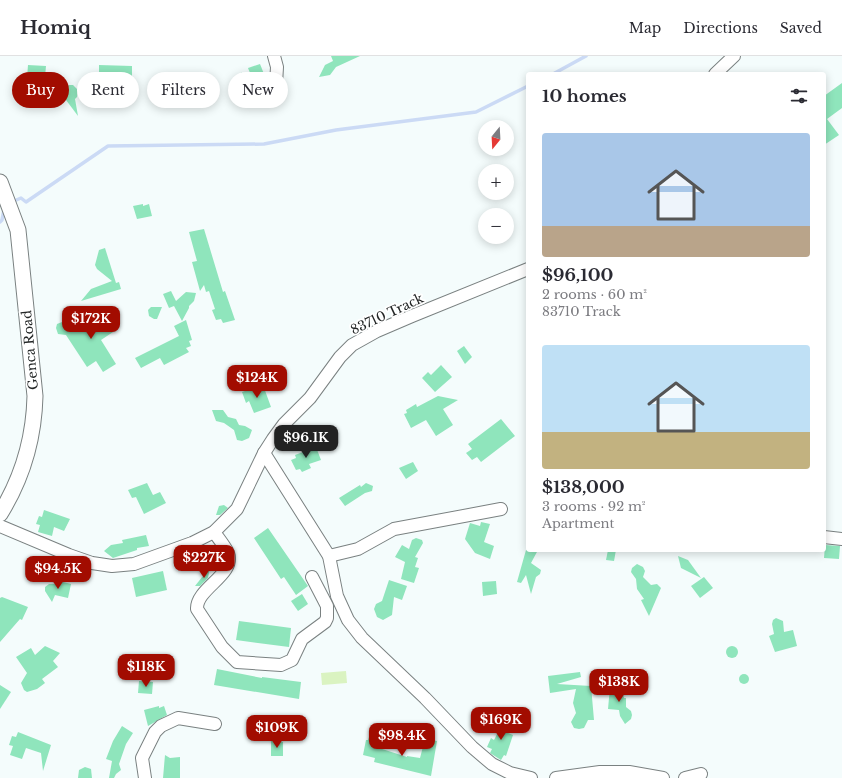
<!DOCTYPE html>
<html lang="en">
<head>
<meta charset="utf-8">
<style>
  :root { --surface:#fff; --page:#f7f7f7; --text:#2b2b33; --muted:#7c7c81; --line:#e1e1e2; --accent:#a20c00 }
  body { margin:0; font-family:"Libre Baskerville",serif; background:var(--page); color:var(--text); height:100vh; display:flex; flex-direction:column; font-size:15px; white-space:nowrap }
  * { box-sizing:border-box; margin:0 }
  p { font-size:13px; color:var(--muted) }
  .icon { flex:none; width:22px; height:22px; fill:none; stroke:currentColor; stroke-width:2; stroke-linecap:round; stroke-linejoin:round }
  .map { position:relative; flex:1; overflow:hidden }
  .panel { position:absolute; left:526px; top:16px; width:300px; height:480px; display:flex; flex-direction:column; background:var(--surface); border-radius:4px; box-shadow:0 2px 10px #0003 }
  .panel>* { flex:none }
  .guide { position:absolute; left:12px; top:16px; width:380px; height:36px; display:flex; gap:8px }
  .needle { width:26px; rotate:198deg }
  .buttons { position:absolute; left:478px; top:64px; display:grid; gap:8px }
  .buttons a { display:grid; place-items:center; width:36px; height:36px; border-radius:50%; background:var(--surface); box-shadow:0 2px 10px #0003; font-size:20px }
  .price { position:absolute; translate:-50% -34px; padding:0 9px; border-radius:8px; background:var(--accent); color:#fff; font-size:13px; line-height:26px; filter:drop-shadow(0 1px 2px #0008) }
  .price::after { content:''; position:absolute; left:50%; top:24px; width:12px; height:9px; margin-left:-6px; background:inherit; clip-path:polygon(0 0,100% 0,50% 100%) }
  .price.on { background:#222; color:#fff }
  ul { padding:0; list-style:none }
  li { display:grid; align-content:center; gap:8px; height:212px; padding:0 16px }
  li span { display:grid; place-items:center; height:124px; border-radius:4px; color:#555 }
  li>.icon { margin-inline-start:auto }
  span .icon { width:72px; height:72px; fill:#fffc; stroke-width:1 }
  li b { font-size:17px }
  h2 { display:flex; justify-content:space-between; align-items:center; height:48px; padding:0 16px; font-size:17px }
  .pill { padding:0 14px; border-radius:18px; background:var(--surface); box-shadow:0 2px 10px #0003; font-size:14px; line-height:36px }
  .pill.on { background:var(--accent); color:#fff }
  header { display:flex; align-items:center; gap:24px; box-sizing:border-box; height:56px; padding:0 20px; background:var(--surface); border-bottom:1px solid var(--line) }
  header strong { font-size:19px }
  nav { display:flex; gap:22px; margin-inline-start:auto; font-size:14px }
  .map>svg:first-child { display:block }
</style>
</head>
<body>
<header>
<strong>Homiq</strong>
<nav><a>Map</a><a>Directions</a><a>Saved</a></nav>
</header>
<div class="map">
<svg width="842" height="722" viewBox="0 0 842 722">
  <rect width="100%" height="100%" fill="#f4fcfc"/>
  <path fill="#daf3c1" d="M346 615 347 627 322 629 321 617Z"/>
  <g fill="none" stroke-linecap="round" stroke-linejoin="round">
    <g stroke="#cbdaf5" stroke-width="3.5">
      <path d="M553 18 586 0"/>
      <path d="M14 145 21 142 26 146 108 90 264 88 336 74 476 56 528 30"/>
      <path d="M0 148H5L2 164 0 166"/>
    </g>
  </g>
  <g fill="#8fe5bc">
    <path d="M331 0H360L336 11 330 19 319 21 325 9 333 5Z"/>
    <path d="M260 8 264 18 252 22 248 12Z"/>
    <path d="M28 9 46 10 45 21H39L38 51H23V35H26Z"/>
    <path d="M99 9 132 10V22H126V29H115V26H104V20H99Z"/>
    <path d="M241 16 259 35V41L255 45 247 42V34Z"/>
    <path d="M842 27V52L827 63 839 79 824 89V40Z"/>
    <path d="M69 29H73L78 34 77 41 75 43 78 60 63 40 64 33Z"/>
    <path d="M143 148V150L149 148 152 160 137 163 133 150Z"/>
    <path d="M204 173 223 236 225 235 235 264 223 267 221 263 216 264 212 254 215 253 209 235 206 236 204 229 200 235 192 206 197 205 189 176Z"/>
    <path d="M105 192 116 227 119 226 121 233 81 245 91 233 112 225 97 213 95 209 99 194Z"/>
    <path d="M171 235 176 245 186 236 196 237 194 245 189 250V252L182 265 174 250 169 252 163 238Z"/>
    <path d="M151 251H162L157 263H154L149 260 148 254Z"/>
    <path d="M104 254 116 274 101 284 116 308 103 316 96 305 87 311 66 279 58 278 56 272 57 268 62 266 71 274Z"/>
    <path d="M186 264 192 284 189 285 191 290 186 292 189 296 164 309 160 302 141 312 135 302 179 280 174 270Z"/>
    <path d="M464 290 472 301 465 308 457 295Z"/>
    <path d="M441 309 452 321 435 336 422 322 428 316 431 319Z"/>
    <path d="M263 329 271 351 254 357 249 345 246 347 242 336Z"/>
    <path d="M438 340 458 344 443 353 453 369 436 380 426 364 411 372 404 358 407 357 406 354 416 348 417 351Z"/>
    <path d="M212 354H223L228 361 236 363 239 369 245 370 252 374 249 382 242 385 237 384 234 374 224 367 216 365Z"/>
    <path d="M501 363 515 380 481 406 477 401 472 404 466 397 472 393 468 388Z"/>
    <path d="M316 391 321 404 309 408 311 412 302 416 300 413 296 414 291 404 296 402 295 399Z"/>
    <path d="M413 406 418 415 406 423 399 412Z"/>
    <path d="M147 427 153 439 160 436 166 447 144 458 136 441 132 442 128 434Z"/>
    <path d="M366 427 373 430 372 435 365 437 345 450 339 442 360 429 361 431Z"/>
    <path d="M224 449 228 452 220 459H216L219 450Z"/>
    <path d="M44 454 70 463 64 475 54 471 52 480 38 476 40 469 36 468 39 460 42 461Z"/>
    <path d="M481 466 490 468 484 486 494 490 490 503 475 497 465 483 470 467 480 470Z"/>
    <path d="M268 472 308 530 296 539 284 521 281 523 254 482Z"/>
    <path d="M146 479 149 490 137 492V494L113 502 104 495 111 489 123 487 122 484Z"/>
    <path d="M416 482 422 484 423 487 415 501 418 502 415 511 419 512 414 527 401 523 405 506 395 501 402 489 409 493 412 484Z"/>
    <path d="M825 489 840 490 839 503 824 502Z"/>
    <path d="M526 494H538L531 507 541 514 540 518 536 521 531 538 526 519 521 527 517 526Z"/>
    <path d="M608 494H616L614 505 606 504Z"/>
    <path d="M678 500 688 504 701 522 681 512Z"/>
    <path d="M637 508 643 511 645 515 643 521 651 529 657 528 661 532 649 560 641 544 644 543 637 533 636 523 631 516 632 512Z"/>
    <path d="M210 511 208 522 200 530H195Z"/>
    <path d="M163 515 167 534 136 541 132 522Z"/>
    <path d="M704 521 713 532 700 542 691 530Z"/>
    <path d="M389 524 407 530 402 544 394 541 392 559 383 564 377 561 374 553 376 548 382 545Z"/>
    <path d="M59 525 71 528 68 542 55 539 52 546 45 535V531L49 528H58Z"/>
    <path d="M496 525 497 538 483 540 482 526Z"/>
    <path d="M302 538 308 548 298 555 291 545Z"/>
    <path d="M2 541 28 551 22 564 20 563 0 586V542Z"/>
    <path d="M776 562 783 565 784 576 793 574 797 590 775 596 769 580 774 578 772 568 773 564Z"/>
    <path d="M239 565 291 572 289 591 236 584Z"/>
    <path d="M45 590 60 597 53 605 58 611 42 623 45 627 37 633 27 636 24 634 21 627 27 617 16 601 31 592 35 599Z"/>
    <circle cx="732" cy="596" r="6"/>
    <path d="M217 613 262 622V621L301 626 299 643 214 629Z"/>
    <path d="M580 616 581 621 557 628 591 630 594 664H588L584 672 579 673 574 672 571 666 576 657 573 647 576 633 550 637 548 620Z"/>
    <circle cx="744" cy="623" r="5"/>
    <path d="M139 625 153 626 152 638 138 637Z"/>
    <path d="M0 629 11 636 0 653Z"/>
    <path d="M610 631H624L623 638 624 642H626V651L631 655 632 659 631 663 625 668 620 660 619 654 608 653Z"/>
    <path d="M159 650V652L164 650 167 659 148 670 144 654Z"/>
    <path d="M508 657V677L513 679 506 700 504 699 501 704 490 697 492 693 487 691 491 682 494 684Z"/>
    <path d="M122 670 133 677 126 688 119 708 121 714 116 718 114 722H109L112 705 106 703 113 685Z"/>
    <path d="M18 676 51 689 43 715 41 697 26 692 22 703 10 699 13 690 9 689 12 680 16 681Z"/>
    <path d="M370 678 381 681 379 692 407 701V700L420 702 425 683 437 685 431 720 374 706 375 702 363 699 366 684H368Z"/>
    <path d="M271 685 283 686V700H271Z"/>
    <path d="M165 699 170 702 180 701V722H163Z"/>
    <path d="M85 711 91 713 92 722H78L79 714Z"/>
  </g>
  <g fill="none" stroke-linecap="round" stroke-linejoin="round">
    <defs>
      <g id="minor">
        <path d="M274 0 277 11 276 28"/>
        <path d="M715 18 734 0"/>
        <path d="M264 397 329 500 337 540 348 564 362 582 425 642 472 691 492 708 510 717 531 722"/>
        <path d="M0 470 69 499 92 507 112 510 134 508 192 487 214 476 237 453 264 397 273 383 284 368 310 342 340 301 352 289 377 275 412 260 528 213"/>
        <path d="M214 476C218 482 225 490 228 497 236 519 196 532 197 553L222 591 237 606 281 609 292 604 302 583 325 566 327 562V550L312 521"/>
        <path d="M824 481 842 483"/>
        <path d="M329 500 358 493 394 473 501 453"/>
        <path d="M145 722 142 702 155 676 161 670 178 662 215 668"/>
        <path d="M556 722 600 716H629L663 722"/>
        <path d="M685 722 701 718"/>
      </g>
      <path id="tertiary" d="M0 126 18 174 35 340C34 383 23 421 0 458"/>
    </defs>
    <use href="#minor" stroke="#7a8181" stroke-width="14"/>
    <use href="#tertiary" stroke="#7a8181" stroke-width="17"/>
    <use href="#minor" stroke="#fff" stroke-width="12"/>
    <use href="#tertiary" stroke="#fff" stroke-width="15"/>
  </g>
  <g text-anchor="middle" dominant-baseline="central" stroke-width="3.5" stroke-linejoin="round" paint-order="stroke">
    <g font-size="13" fill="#232626" stroke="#fff">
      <text transform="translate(387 258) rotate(-25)">83710 Track</text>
      <text transform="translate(30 294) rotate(-95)">Genca Road</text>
    </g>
  </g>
</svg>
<div class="buttons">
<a><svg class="needle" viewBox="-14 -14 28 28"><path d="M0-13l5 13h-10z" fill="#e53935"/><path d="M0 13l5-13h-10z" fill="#7c7c81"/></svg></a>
<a>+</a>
<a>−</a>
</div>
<b class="price" style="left:91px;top:284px">$172K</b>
<b class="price" style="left:257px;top:343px">$124K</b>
<b class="price on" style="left:306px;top:403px">$96.1K</b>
<b class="price" style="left:204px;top:523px">$227K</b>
<b class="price" style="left:58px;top:534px">$94.5K</b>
<b class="price" style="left:146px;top:632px">$118K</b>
<b class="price" style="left:619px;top:647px">$138K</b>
<b class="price" style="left:501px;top:685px">$169K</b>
<b class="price" style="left:277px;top:693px">$109K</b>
<b class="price" style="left:402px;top:701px">$98.4K</b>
<div class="guide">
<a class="pill on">Buy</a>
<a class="pill">Rent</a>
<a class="pill">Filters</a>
<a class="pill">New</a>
</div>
<section class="panel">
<h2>10 homes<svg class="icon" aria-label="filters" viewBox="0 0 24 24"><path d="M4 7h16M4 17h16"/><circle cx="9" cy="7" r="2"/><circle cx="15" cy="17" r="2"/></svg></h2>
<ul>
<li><span style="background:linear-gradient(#a9c7e8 75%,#b9a48a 0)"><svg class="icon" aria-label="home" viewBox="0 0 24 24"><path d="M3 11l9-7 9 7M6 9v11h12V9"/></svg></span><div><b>$96,100</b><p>2 rooms · 60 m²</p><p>83710 Track</p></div></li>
<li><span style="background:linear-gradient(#bfe0f5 70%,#c2b280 0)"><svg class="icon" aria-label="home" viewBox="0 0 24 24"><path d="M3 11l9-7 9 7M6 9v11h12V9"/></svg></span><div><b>$138,000</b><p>3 rooms · 92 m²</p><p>Apartment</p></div></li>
</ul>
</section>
</div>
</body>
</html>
